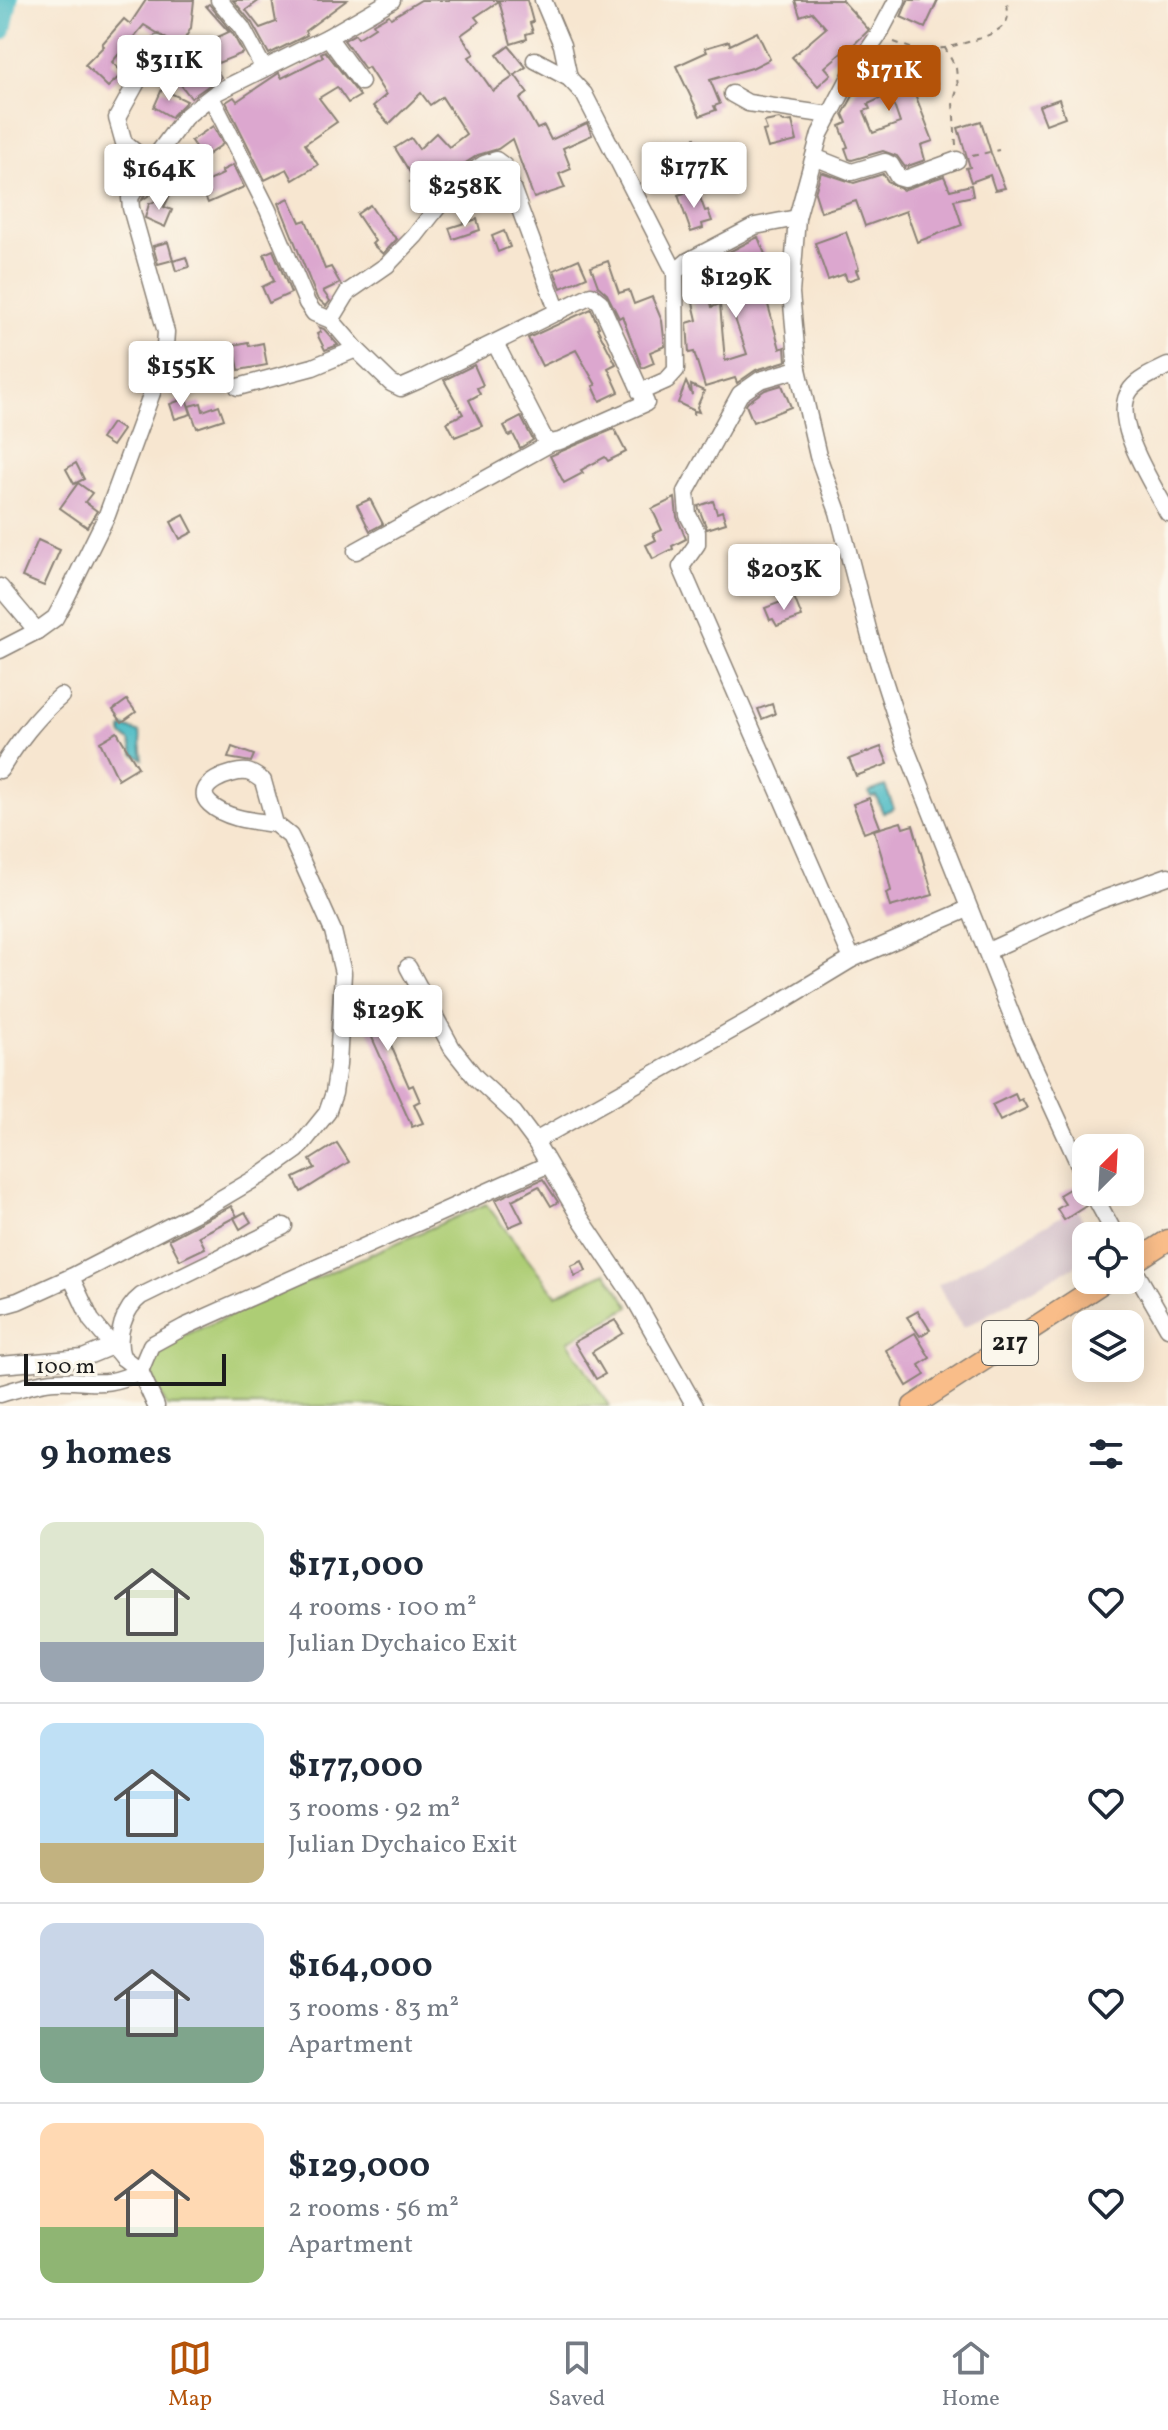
<!DOCTYPE html>
<html lang="en">
<head>
<meta charset="utf-8">
<style>
  :root { --surface:#fff; --page:#f6f6f7; --text:#1f2937; --muted:#747a83; --line:#e0e1e3; --accent:#b45309 }
  body { margin:0; font-family:Vollkorn,serif; background:var(--page); color:var(--text); height:100vh; display:flex; flex-direction:column; font-size:30px; white-space:nowrap }
  * { box-sizing:border-box; margin:0 }
  p { font-size:26px; color:var(--muted) }
  .icon { flex:none; width:44px; height:44px; fill:none; stroke:currentColor; stroke-width:2; stroke-linecap:round; stroke-linejoin:round }
  .map { position:relative; height:1406px; overflow:hidden }
  .sheet { display:flex; flex-direction:column; background:var(--surface); flex:1 }
  .sheet>* { flex:none }
  .needle { width:52px; rotate:24deg }
  .fabs { position:absolute; left:1072px; top:1134px; display:grid; gap:16px }
  .fabs a { display:grid; place-items:center; width:72px; height:72px; border-radius:16px; background:var(--surface); box-shadow:0 4px 20px #0003; font-size:40px }
  .scale { position:absolute; left:24px; bottom:20px; width:202px; box-sizing:border-box; padding-left:8px; border:4px solid #1c1c1c; border-top:0; font-size:22px; line-height:28px; white-space:nowrap; color:#1c1c1c; -webkit-text-stroke:6px #fbf7ec; paint-order:stroke }
  .price { position:absolute; translate:-50% -68px; padding:0 18px; border-radius:8px; background:#fff; color:#222; font-size:26px; line-height:52px; filter:drop-shadow(0 2px 4px #0008) }
  .price::after { content:''; position:absolute; left:50%; top:48px; width:24px; height:18px; margin-left:-12px; background:inherit; clip-path:polygon(0 0,100% 0,50% 100%) }
  .price.current { background:var(--accent); color:#fff }
  ul { padding:0; list-style:none }
  li { display:flex; align-items:center; gap:24px; height:200px; padding:0 40px }
  li+li { border-top:2px solid var(--line) }
  li span { display:grid; place-items:center; flex:none; width:224px; height:160px; border-radius:16px; color:#555 }
  li>.icon { margin-inline-start:auto }
  span .icon { width:96px; height:96px; fill:#fffc; stroke-width:1 }
  li b { font-size:34px }
  h2 { display:flex; justify-content:space-between; align-items:center; height:96px; padding:0 40px; font-size:34px }
  .tab-bar { display:flex; justify-content:space-around; align-items:center; height:112px; border-top:2px solid var(--line); background:var(--surface); font-size:22px; color:var(--muted) }
  .tab-bar a { display:grid; justify-items:center; gap:4px }
  .tab-bar .current { color:var(--accent) }
  .map>svg:first-child { display:block }
</style>
</head>
<body>
<div class="map">
<svg width="1168" height="1406" viewBox="0 0 1168 1406">
  <rect width="100%" height="100%" fill="#fbf7ec"/>
  <filter id="ink" filterUnits="userSpaceOnUse"><feTurbulence type="fractalNoise" baseFrequency=".0125" numOctaves="2"/><feDisplacementMap in="SourceGraphic" scale="16" xChannelSelector="R" yChannelSelector="G"/><feConvolveMatrix kernelMatrix="1 2 1 2 8 2 1 2 1" color-interpolation-filters="sRGB"/></filter>
  <filter id="wash" filterUnits="userSpaceOnUse"><feTurbulence type="fractalNoise" baseFrequency=".006" numOctaves="4" result="noise"/><feDisplacementMap in="SourceGraphic" scale="32" xChannelSelector="R" yChannelSelector="G"/><feGaussianBlur stdDeviation="1.8" result="paint"/><feColorMatrix in="noise" values="0 0 0 0 0 0 0 0 0 0 0 0 0 0 0 0 0 1.4 0 .05"/><feComposite in="paint" operator="in"/></filter>
  <g filter="url(#wash)">
    <rect width="100%" height="100%" fill="#f7e6d0"/>
    <path fill="#d2bdc8" d="M1076 1208 1092 1236H1086V1260L963 1328 938 1285Z"/>
    <path fill="#adcd75" stroke="#647448" stroke-width="2" d="M486 1204 556 1295 606 1272 630 1307 568 1341 609 1406H167C147 1372 145 1362 178 1338Z"/>
    <g fill="#4dbbc4" stroke="#346c70" stroke-width="2">
      <path d="M125 727 140 733 143 759 134 754 130 741 122 735V730Z"/>
      <path d="M885 786 894 808 883 813 876 796 871 797 869 792Z"/>
    </g>
    <g fill="none" stroke-linecap="round" stroke-linejoin="round">
      <path stroke="#4dbbc4" stroke-width="24" d="M0 29 6 0"/>
    </g>
    <g id="blocks">
      <g fill="#dca7cf" fill-rule="evenodd">
        <path d="M146 0H194L191 28 180 47 144 25 112 62 123 73 108 87 85 65 104 46 102 44 124 19 130 24Z"/>
        <path d="M233 0H260L246 10 260 28 276 22 272 0H347L305 31 307 35 269 54 252 23Z"/>
        <path d="M421 0H527L533 22 530 23 533 32 526 34 527 39 511 44 499 1 475 17 479 22 461 35 474 54 469 57 493 91 513 77 497 55 509 46 526 67 515 75 528 93 520 99 537 129 544 126 551 140 587 123 592 135 563 148 571 169 559 174 565 188 534 198 512 139 498 149 478 155 452 172 426 201 410 182 414 179 395 148 411 138 419 149 436 133 449 147 466 134 442 97 430 105 421 93 389 124 373 106 386 95 368 67 365 69 344 40 355 34 358 38 375 27 373 24 389 15 391 18Z"/>
        <path d="M795 0H842L869 30 847 51 846 49 825 67 831 74 818 86 792 57 826 28 812 12 800 16Z"/>
        <path d="M908 0H938L925 28 901 17Z"/>
        <path d="M209 4 233 34 243 53 218 63 209 41 229 32 206 6Z"/>
        <path d="M757 32 770 59 752 68 710 80 720 104 714 106 716 110 700 116 676 66 707 52 705 48 729 41 730 45Z"/>
        <path d="M325 51 360 96 348 103 337 87 319 98 337 122 305 144 318 165 293 180 287 169 265 180 226 102 234 97 237 101 279 73 282 78 323 57 321 53Z"/>
        <path d="M924 56 937 84 915 94 933 141 921 145 925 160 905 167 897 156 883 151 852 160 849 159 845 148 848 147 840 126 847 123 843 114 864 76 892 60 894 65 899 63 901 67ZM890 94 900 123 873 133 864 111 870 109 868 104Z"/>
        <path d="M209 58 221 77 191 98 178 81 185 76 177 72 182 62 194 67Z"/>
        <path d="M162 89 187 101 171 117 154 107Z"/>
        <path d="M1059 99 1065 117 1046 124 1039 106Z"/>
        <path d="M779 119 784 122 792 121 797 141 768 148 763 131 767 130 764 122Z"/>
        <path d="M981 121 991 153 1005 188 995 190 990 175 971 182 966 168 970 167 958 128Z"/>
        <path d="M213 126 223 144 203 158 191 141Z"/>
        <path d="M695 138 702 156 673 168 666 150Z"/>
        <path d="M233 165 244 187 208 203 200 185 223 174 221 171Z"/>
        <path d="M821 172 854 183 883 174 889 183 903 190 944 176 950 190 971 185 973 196 954 200 962 225 917 242 906 211 865 226 856 201 821 212 815 193Z"/>
        <path d="M156 175 170 181 142 200 144 196Z"/>
        <path d="M697 189 705 211 708 210 712 221 702 224 703 228 691 232 678 195Z"/>
        <path d="M170 195 164 207 172 210 165 227 145 218 149 204Z"/>
        <path d="M289 198 300 222 306 220 325 269 331 267 340 283 323 291 330 301 326 306 317 298 279 203Z"/>
        <path d="M370 205 386 229 397 239 383 254 372 244 375 241 357 214Z"/>
        <path d="M477 219 480 230 453 239 449 228Z"/>
        <path d="M504 231 510 247 498 252 492 236Z"/>
        <path d="M846 232 859 269 856 270 859 277 847 281 845 274 828 280 815 243Z"/>
        <path d="M758 237 773 274 770 276 777 297 767 301 780 349 785 347 786 361 756 370 737 383 735 378 705 387 694 352 689 353 687 323 697 320 687 277 703 271 712 307 720 304 725 361 747 354 729 301 751 294 735 259 710 272 706 264Z"/>
        <path d="M168 242 173 260 158 264 153 246Z"/>
        <path d="M273 250 291 293 269 303 262 287 274 281 264 254Z"/>
        <path d="M186 257 189 267 176 271 173 261Z"/>
        <path d="M579 259 587 277 561 288 554 270Z"/>
        <path d="M608 261 619 293 629 290 634 304 652 297 662 321 665 346 650 352 654 363 642 368 622 316 619 318 607 294 598 286 591 267Z"/>
        <path d="M591 309 599 327 597 328 616 364 608 368 619 392 600 401 593 386 596 385 576 350 542 366 528 338Z"/>
        <path d="M318 327 324 329 338 345 325 350 317 334 321 332Z"/>
        <path d="M248 342 249 346 263 343 267 365 239 370 234 345Z"/>
        <path d="M474 365 483 385 477 388 480 394 469 400 482 426 455 437 447 422 463 414 444 380Z"/>
        <path d="M215 367 217 381 201 382 199 368Z"/>
        <path d="M686 382 692 395 691 385 704 391 697 407 699 412 695 411 693 415V410L678 403Z"/>
        <path d="M782 385 791 407 753 422 746 405 748 402 765 390Z"/>
        <path d="M186 398 191 414 175 419 170 404Z"/>
        <path d="M201 403 203 411 219 405 224 419 197 428 189 406Z"/>
        <path d="M521 417 533 440 520 448 513 434 509 436 504 426Z"/>
        <path d="M112 423 123 430 112 446 101 439Z"/>
        <path d="M614 429 626 452 608 461 605 457 581 470 583 473 564 483 550 456Z"/>
        <path d="M76 463 84 479 74 484 66 469Z"/>
        <path d="M78 483 92 493 85 502 97 511 87 527 60 508Z"/>
        <path d="M675 498 677 517 686 539 672 546 673 549 653 559 646 545 656 540 653 534 662 530 652 509Z"/>
        <path d="M370 499 383 524 370 531 357 505Z"/>
        <path d="M713 501 717 513 722 511 726 523 707 529 698 506Z"/>
        <path d="M184 515 193 532 180 539 171 522Z"/>
        <path d="M38 540 60 550 44 586 22 577Z"/>
        <path d="M794 597 802 617 777 626 773 619 770 620 765 608Z"/>
        <path d="M127 700 136 712 122 722 113 710Z"/>
        <path d="M772 704 775 714 762 719 758 709Z"/>
        <path d="M117 732 138 767 118 779 100 742Z"/>
        <path d="M232 747 254 755 251 762 228 758Z"/>
        <path d="M881 747 888 764 856 776 849 759Z"/>
        <path d="M869 798 880 827 864 833 853 804Z"/>
        <path d="M901 822 903 828 913 825 933 895 890 907 886 893 891 891 887 874 874 830Z"/>
        <path d="M373 987 381 1006 376 1008 393 1050 409 1087 413 1085 420 1101 414 1104 423 1123 412 1127 353 995Z"/>
        <path d="M1015 1094 1018 1101 1022 1099 1027 1108 1000 1121 992 1105Z"/>
        <path d="M337 1143 349 1162 301 1192 294 1178 315 1168 310 1160Z"/>
        <path d="M543 1179 558 1202 551 1206 539 1186 512 1200 523 1221 509 1227 495 1200Z"/>
        <path d="M1076 1185 1086 1206 1064 1220 1057 1209 1065 1204 1059 1195Z"/>
        <path d="M231 1206 237 1216 199 1236 205 1248 180 1260 169 1239Z"/>
        <path d="M245 1212 251 1222 240 1229 234 1218Z"/>
        <path d="M582 1261 586 1271 575 1276 571 1266Z"/>
        <path d="M918 1311 930 1330 920 1336 907 1317Z"/>
        <path d="M615 1320 623 1333 592 1352 605 1374 596 1379 574 1342Z"/>
        <path d="M915 1333 930 1358 919 1365 925 1375 907 1386 886 1350Z"/>
      </g>
    </g>
  </g>
  <g filter="url(#ink)">
    <use href="#blocks" fill-opacity="0" stroke="#8a8176" stroke-width="2"/>
    <g fill="none" stroke-linecap="round" stroke-linejoin="round">
      <defs>
        <g id="minor">
          <path d="M219 0 242 28 263 67"/>
          <path d="M543 0 562 45 569 78"/>
          <path d="M897 0 878 36 851 75 820 134 797 218 791 293 798 369 818 456 838 512 870 637 905 746 1020 1036 1086 1180"/>
          <path d="M328 37 361 82"/>
          <path d="M535 60 569 78 584 94 675 272"/>
          <path d="M732 94 748 103 829 115"/>
          <path d="M211 97 268 210 307 303 314 313 331 320 356 349 391 383 401 388 417 381 591 295 600 302 646 403 560 441 551 443 544 438 495 343"/>
          <path d="M814 157 852 172 885 162 891 165 898 177 905 179 957 160"/>
          <path d="M150 164 124 143 117 118 158 44"/>
          <path d="M331 320 348 292 387 265 415 236 458 181 484 164 496 160 504 166 558 312"/>
          <path d="M1168 366C1156 372 1140 378 1131 389 1108 418 1153 484 1168 513"/>
          <path d="M798 369 760 380 740 394 686 492 688 515 697 532V544L681 567 852 959"/>
          <path d="M238 387 313 367 356 349"/>
          <path d="M640 392 667 380 676 370 675 272 688 261 755 226 797 218"/>
          <path d="M356 551 551 443"/>
          <path d="M0 587 37 631"/>
          <path d="M0 650 37 631 55 618 65 600 107 515 164 360 166 332 131 208 130 198 150 164 185 117 195 109 217 92 328 37 392 0"/>
          <path d="M0 770C18 742 36 717 61 696"/>
          <path d="M988 951 1098 901 1168 876"/>
          <path d="M408 967 452 1048 475 1077 514 1113 535 1141 579 1216 634 1298 695 1406"/>
          <path d="M535 1141 771 1008 852 959 968 909"/>
          <path d="M1092 1192 1116 1236"/>
          <path d="M1130 1262 1168 1328"/>
          <path d="M0 1306 18 1301 71 1277"/>
          <path d="M122 1357C115 1336 124 1309 141 1296L284 1226"/>
          <path d="M0 1365 83 1358 112 1346"/>
          <path d="M0 1394C18 1389 36 1382 55 1381 94 1379 100 1390 140 1371L151 1345 184 1327 547 1165"/>
          <path d="M156 1406 140 1371 122 1357 91 1320 71 1277 207 1207 263 1174 297 1150 327 1113 334 1093 338 1065 343 973 333 931 295 846 290 836 275 824 263 781C258 777 253 773 247 772 232 770 190 785 210 804 226 819 254 821 275 824"/>
        </g>
        <g id="major">
          <path d="M1130 1265 1168 1240"/>
          <path d="M913 1406 1107 1280"/>
        </g>
      </defs>
      <use href="#minor" stroke="#8a8176" stroke-width="19"/>
      <use href="#major" stroke="#8a8176" stroke-width="23"/>
      <g stroke="#8a8176" stroke-width="2" stroke-dasharray="6 6" stroke-linecap="butt">
        <path d="M894 42 916 50 945 48"/>
        <path d="M956 145 953 103 958 87 956 68 945 48C960 44 1001 36 1007 20 1009 15 1007 6 1007 0"/>
        <path d="M972 156 999 150"/>
      </g>
      <use href="#minor" stroke="#fff" stroke-width="16"/>
      <use href="#major" stroke="#f9bd89" stroke-width="20"/>
    </g>
  </g>
  <g text-anchor="middle" dominant-baseline="central" stroke-width="6" stroke-linejoin="round" paint-order="stroke">
    <rect fill="#fbf7ec" stroke="#5f5e5a" stroke-width="2" x="982" y="1321" width="56" height="44" rx="6"/>
    <g font-size="26" font-weight="bold" fill="#1c1c1c">
      <text x="1010" y="1343">217</text>
    </g>
  </g>
</svg>
<div class="fabs">
<a><svg class="needle" viewBox="-14 -14 28 28"><path d="M0-13l5 13h-10z" fill="#e53935"/><path d="M0 13l5-13h-10z" fill="#747a83"/></svg></a>
<a><svg class="icon" aria-label="locate" viewBox="0 0 24 24"><circle cx="12" cy="12" r="6"/><path d="M12 2v4M12 18v4M2 12h4M18 12h4"/></svg></a>
<a><svg class="icon" aria-label="layers" viewBox="0 0 24 24"><path d="M12 4l9 5-9 5-9-5zM3 14l9 5 9-5"/></svg></a>
</div>
<div class="scale">100 m</div>
<b class="price" style="left:169px;top:103px">$311K</b>
<b class="price current" style="left:889px;top:113px">$171K</b>
<b class="price" style="left:694px;top:210px">$177K</b>
<b class="price" style="left:159px;top:212px">$164K</b>
<b class="price" style="left:465px;top:229px">$258K</b>
<b class="price" style="left:736px;top:320px">$129K</b>
<b class="price" style="left:181px;top:409px">$155K</b>
<b class="price" style="left:784px;top:612px">$203K</b>
<b class="price" style="left:388px;top:1053px">$129K</b>
</div>
<section class="sheet">
<h2>9 homes<svg class="icon" aria-label="filters" viewBox="0 0 24 24"><path d="M4 7h16M4 17h16"/><circle cx="9" cy="7" r="2"/><circle cx="15" cy="17" r="2"/></svg></h2>
<ul>
<li><span style="background:linear-gradient(#dfe7d0 75%,#9aa5b1 0)"><svg class="icon" aria-label="home" viewBox="0 0 24 24"><path d="M3 11l9-7 9 7M6 9v11h12V9"/></svg></span><div><b>$171,000</b><p>4 rooms · 100 m²</p><p>Julian Dychaico Exit</p></div><svg class="icon" aria-label="heart" viewBox="0 0 24 24"><path d="M12 20l-8-8c-3-5 5-10 8-4 3-6 11-1 8 4z"/></svg></li>
<li><span style="background:linear-gradient(#bfe0f5 75%,#c2b280 0)"><svg class="icon" aria-label="home" viewBox="0 0 24 24"><path d="M3 11l9-7 9 7M6 9v11h12V9"/></svg></span><div><b>$177,000</b><p>3 rooms · 92 m²</p><p>Julian Dychaico Exit</p></div><svg class="icon" aria-label="heart" viewBox="0 0 24 24"><path d="M12 20l-8-8c-3-5 5-10 8-4 3-6 11-1 8 4z"/></svg></li>
<li><span style="background:linear-gradient(#c9d6e8 65%,#7fa58c 0)"><svg class="icon" aria-label="home" viewBox="0 0 24 24"><path d="M3 11l9-7 9 7M6 9v11h12V9"/></svg></span><div><b>$164,000</b><p>3 rooms · 83 m²</p><p>Apartment</p></div><svg class="icon" aria-label="heart" viewBox="0 0 24 24"><path d="M12 20l-8-8c-3-5 5-10 8-4 3-6 11-1 8 4z"/></svg></li>
<li><span style="background:linear-gradient(#ffd9b3 65%,#8fb573 0)"><svg class="icon" aria-label="home" viewBox="0 0 24 24"><path d="M3 11l9-7 9 7M6 9v11h12V9"/></svg></span><div><b>$129,000</b><p>2 rooms · 56 m²</p><p>Apartment</p></div><svg class="icon" aria-label="heart" viewBox="0 0 24 24"><path d="M12 20l-8-8c-3-5 5-10 8-4 3-6 11-1 8 4z"/></svg></li>
</ul>
</section>
<nav class="tab-bar">
<a class="current"><svg class="icon" aria-label="map" viewBox="0 0 24 24"><path d="M3 6l6-2 6 2 6-2v14l-6 2-6-2-6 2zM9 4v14M15 6v14"/></svg>Map</a>
<a><svg class="icon" aria-label="saved" viewBox="0 0 24 24"><path d="M7 4h10v16l-5-4-5 4z"/></svg>Saved</a>
<a><svg class="icon" aria-label="home" viewBox="0 0 24 24"><path d="M3 11l9-7 9 7M6 9v11h12V9"/></svg>Home</a>
</nav>
</body>
</html>
